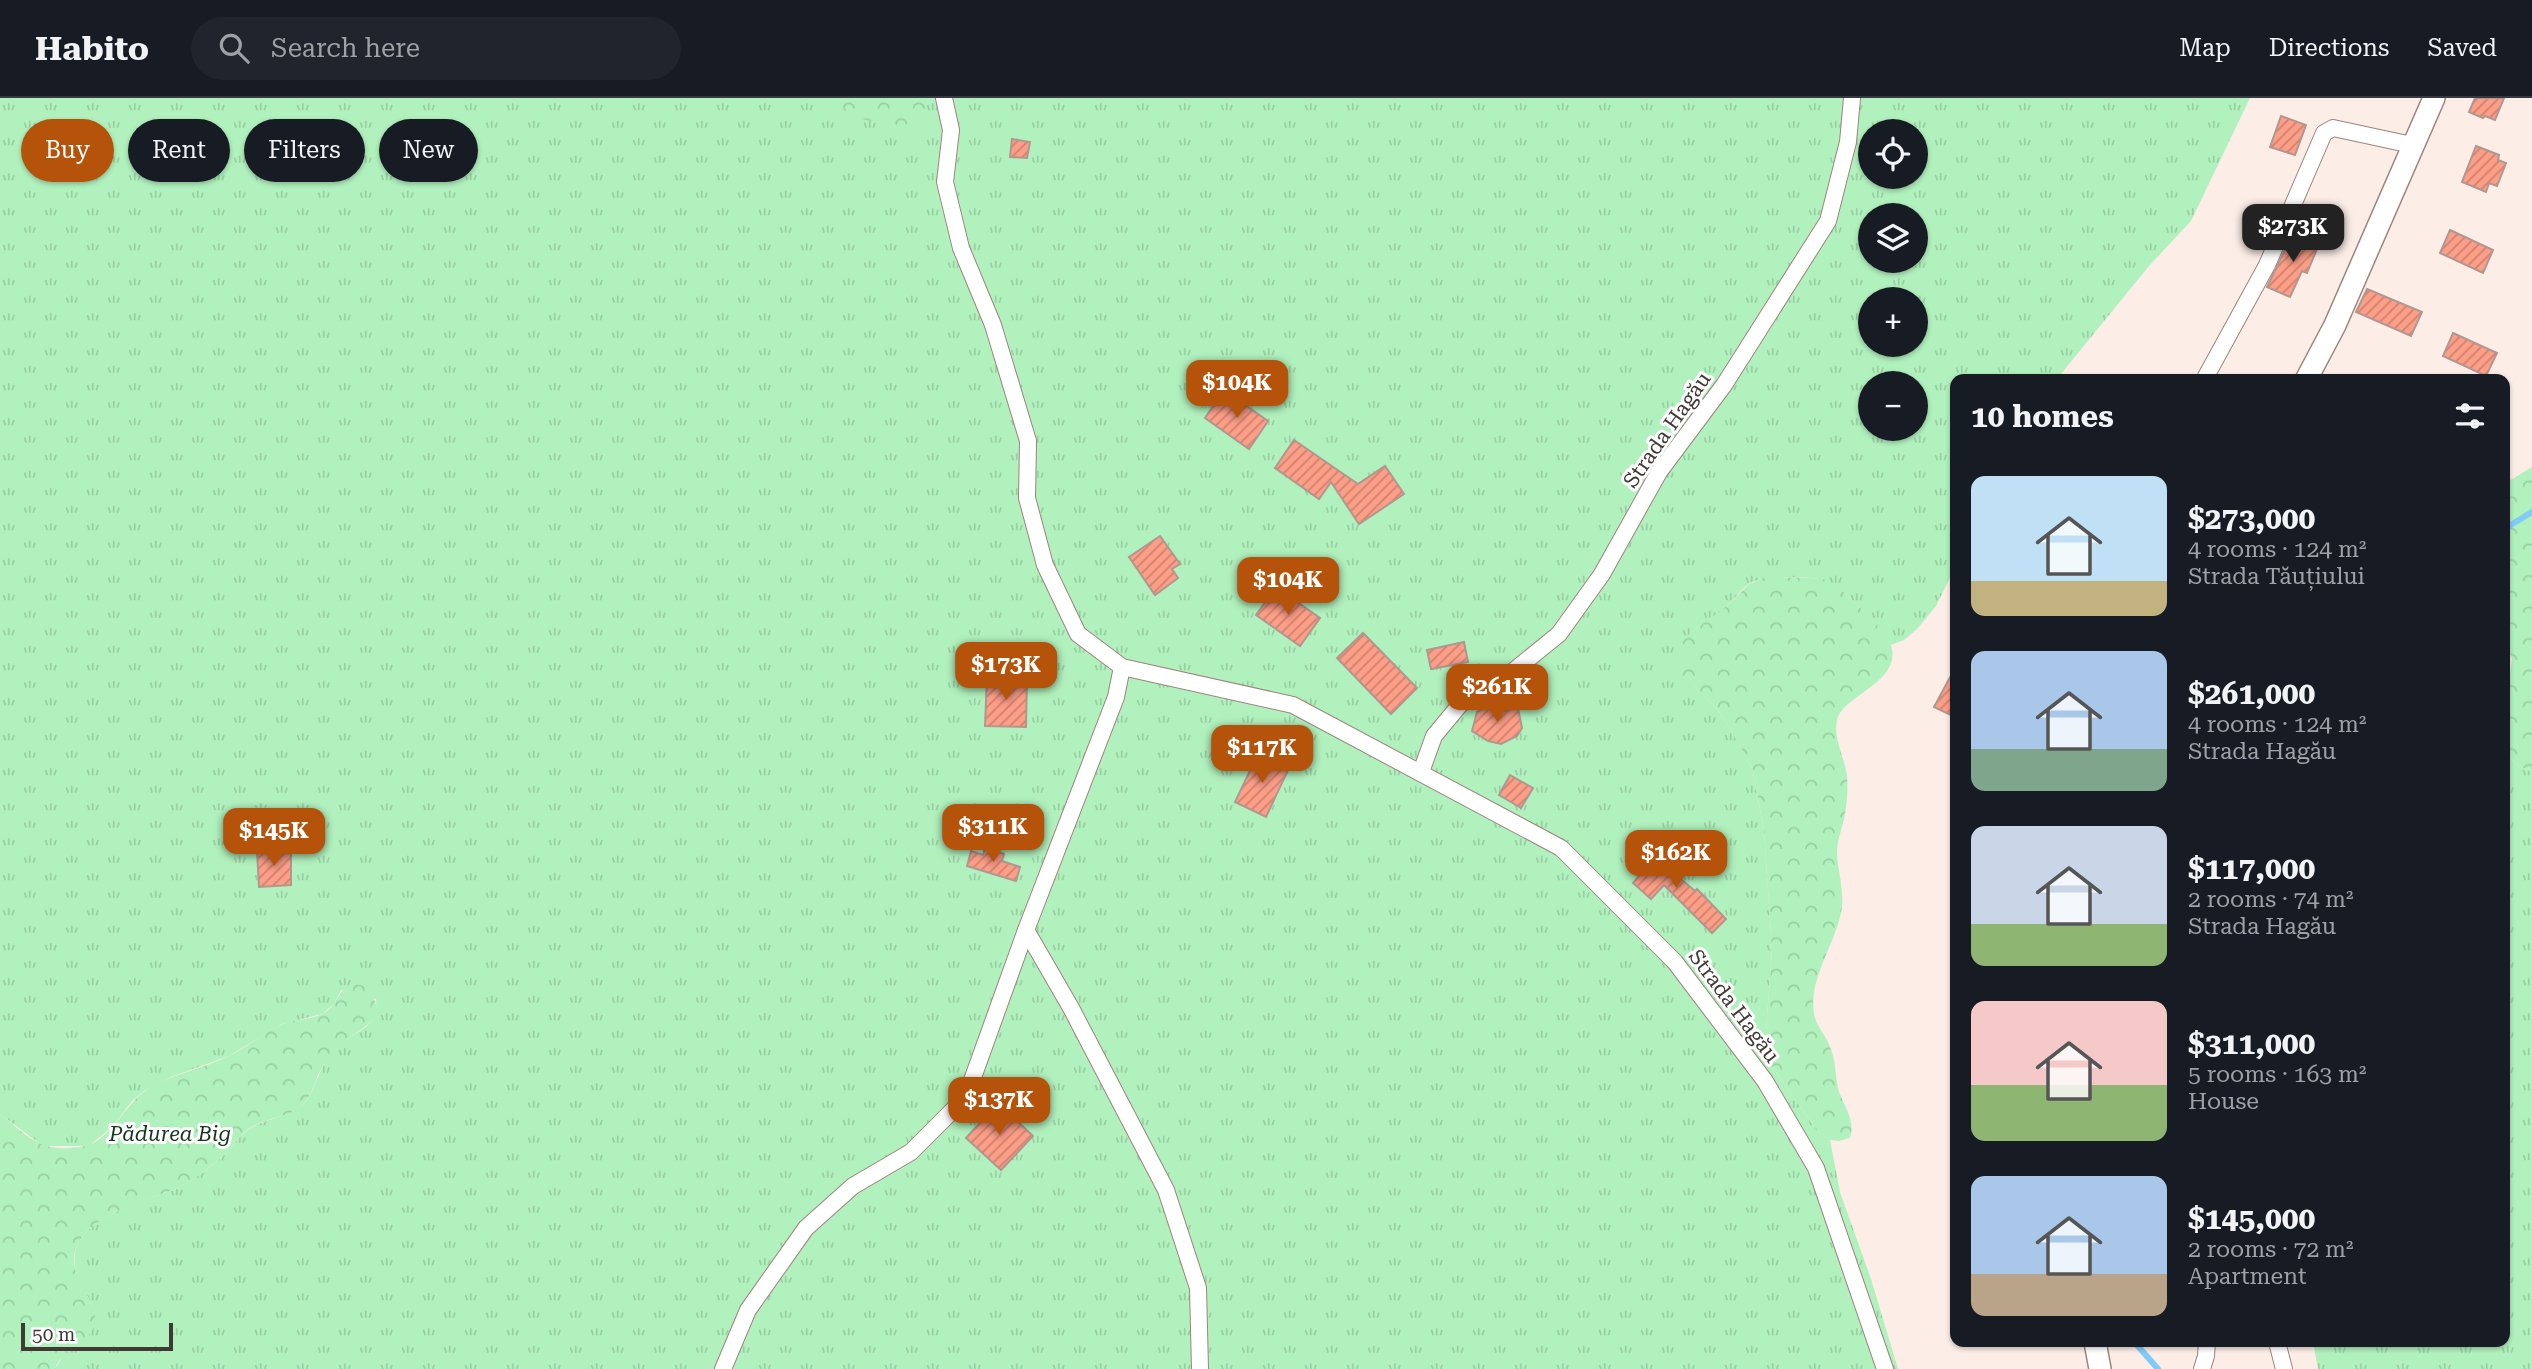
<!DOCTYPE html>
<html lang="en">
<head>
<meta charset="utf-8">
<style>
  :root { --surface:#171b24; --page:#20242c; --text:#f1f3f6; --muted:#9ea1a6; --line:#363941; --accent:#b45309 }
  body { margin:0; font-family:"Roboto Serif",serif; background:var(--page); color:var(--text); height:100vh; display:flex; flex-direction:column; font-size:26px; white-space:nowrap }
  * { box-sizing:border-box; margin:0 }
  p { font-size:23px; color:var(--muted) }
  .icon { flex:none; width:38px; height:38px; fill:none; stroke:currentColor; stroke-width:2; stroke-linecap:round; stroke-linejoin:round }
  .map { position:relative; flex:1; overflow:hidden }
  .sheet { position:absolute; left:1950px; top:276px; width:560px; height:973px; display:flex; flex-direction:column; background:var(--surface); border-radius:14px; box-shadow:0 2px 5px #0004 }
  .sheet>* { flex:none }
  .guide { position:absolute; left:21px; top:21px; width:665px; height:63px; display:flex; gap:14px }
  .tools { position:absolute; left:1858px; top:21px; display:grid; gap:14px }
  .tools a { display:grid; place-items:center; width:70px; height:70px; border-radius:50%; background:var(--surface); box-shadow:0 2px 5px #0004; font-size:35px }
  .scale { position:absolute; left:21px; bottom:18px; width:152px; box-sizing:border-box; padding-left:7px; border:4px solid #423935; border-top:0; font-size:19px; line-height:24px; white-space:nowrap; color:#423935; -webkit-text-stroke:5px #fefefe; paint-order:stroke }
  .price { position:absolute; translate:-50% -60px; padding:0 16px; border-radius:14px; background:var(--accent); color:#fff; font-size:23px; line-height:46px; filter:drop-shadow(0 2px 4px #0008) }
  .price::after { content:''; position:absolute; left:50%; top:42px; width:21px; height:16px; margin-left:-10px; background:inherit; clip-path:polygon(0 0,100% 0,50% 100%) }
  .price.current { background:#222; color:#fff }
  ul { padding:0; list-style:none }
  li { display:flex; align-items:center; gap:21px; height:175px; padding:0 21px }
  li span { display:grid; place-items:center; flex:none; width:196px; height:140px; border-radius:14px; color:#555 }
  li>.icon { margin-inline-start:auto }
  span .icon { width:84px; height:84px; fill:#fffc; stroke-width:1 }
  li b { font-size:30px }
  h2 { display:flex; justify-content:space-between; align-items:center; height:84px; padding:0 21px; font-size:30px }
  .tag { padding:0 24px; border-radius:32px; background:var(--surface); box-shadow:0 2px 5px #0004; font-size:24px; line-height:63px }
  .tag.current { background:var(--accent); color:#fff }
  header { display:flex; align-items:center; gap:42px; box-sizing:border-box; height:98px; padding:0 35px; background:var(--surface); border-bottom:2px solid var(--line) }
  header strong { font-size:33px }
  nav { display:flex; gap:38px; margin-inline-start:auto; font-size:24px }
  .search { width:490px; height:63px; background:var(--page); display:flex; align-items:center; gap:18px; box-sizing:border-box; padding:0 24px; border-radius:38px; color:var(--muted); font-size:26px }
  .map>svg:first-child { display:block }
</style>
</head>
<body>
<header>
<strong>Habito</strong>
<div class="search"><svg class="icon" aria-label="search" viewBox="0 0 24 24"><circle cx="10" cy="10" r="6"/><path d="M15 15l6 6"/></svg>Search here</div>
<nav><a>Map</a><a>Directions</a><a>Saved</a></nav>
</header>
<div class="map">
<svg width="2532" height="1271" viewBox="0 0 2532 1271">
  <defs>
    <pattern id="grass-tufts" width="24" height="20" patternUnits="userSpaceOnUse" patternTransform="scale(1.75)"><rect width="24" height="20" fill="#b1f1bd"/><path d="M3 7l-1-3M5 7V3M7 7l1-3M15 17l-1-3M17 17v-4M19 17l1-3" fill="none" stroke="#99cfa3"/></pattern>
    <pattern id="forest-crowns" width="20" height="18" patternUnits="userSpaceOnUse" patternTransform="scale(1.75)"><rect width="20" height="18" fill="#b1f1bd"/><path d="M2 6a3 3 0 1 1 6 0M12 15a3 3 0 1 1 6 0" fill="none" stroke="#99cfa3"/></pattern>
    <pattern id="building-hatch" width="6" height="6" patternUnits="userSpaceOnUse" patternTransform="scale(1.75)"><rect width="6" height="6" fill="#fd9e87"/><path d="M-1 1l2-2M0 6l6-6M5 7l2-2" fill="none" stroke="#ce826f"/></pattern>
  </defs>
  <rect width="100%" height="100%" fill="#fcede7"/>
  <g fill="url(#grass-tufts)" fill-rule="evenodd">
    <path d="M0 0H2250L2191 123 2149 168 2056 282H1955V470L1936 508 1917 531 1904 542 1891 547C1883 532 1843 489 1827 483 1814 478 1765 478 1752 484 1742 489 1734 502 1725 510 1714 519 1701 526 1690 535L1693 588 1715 608 1732 633 1753 673 1764 733 1772 852 1765 946 1768 962 1817 1033 1830 1042 1840 1094 1871 1181 1898 1271H55L93 1208C80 1190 66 1162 81 1140 94 1120 137 1104 159 1097 166 1094 173 1093 179 1090 196 1080 212 1068 226 1055 233 1048 239 1038 248 1032 264 1020 285 1021 301 1008 312 1000 313 988 319 977 323 967 329 958 336 950 354 931 379 933 376 901L341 892 334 906 322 916 282 926 229 958 171 979 144 993 132 1003 113 1028 89 1048H43L0 1016ZM1871 33H1916V79H1871ZM1871 117H1916V163H1871ZM1871 201H1916V247H1871ZM1871 285H1916V331H1871Z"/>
    <path d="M2504 654 2519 668 2532 674V1271H2318L2313 1244H2504Z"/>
  </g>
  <g fill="url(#forest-crowns)">
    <path d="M830 0H928V1L916 36 859 20Z"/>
    <path d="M2532 369V674L2519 668 2504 654V595L2509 584 2512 561 2504 537V386Z"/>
    <path d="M1779 479C1793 480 1814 479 1827 482 1838 486 1886 533 1890 545 1906 583 1842 597 1837 622 1833 642 1845 659 1847 679 1848 691 1847 704 1845 716 1843 728 1838 739 1837 752 1837 771 1844 790 1842 809 1837 845 1808 879 1814 916 1816 928 1826 937 1830 949 1836 962 1835 976 1838 990 1843 1008 1856 1021 1850 1040L1839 1043 1830 1042 1817 1033 1768 962 1765 946 1772 852 1764 733 1753 673 1732 633 1715 608 1681 577 1677 563 1680 547 1690 535 1727 508 1749 486 1764 480Z"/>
    <path d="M353 885 367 889C394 926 356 928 336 951 329 959 323 967 318 977 313 989 311 1000 300 1009 284 1021 263 1020 247 1032 239 1038 233 1048 226 1055 211 1068 195 1081 179 1090 172 1093 165 1094 159 1097 136 1105 94 1120 81 1140 58 1175 99 1198 95 1224 91 1247 62 1250 55 1271H0V1016C32 1041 40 1056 85 1048 109 1044 127 1003 148 991 172 976 201 971 227 959 247 950 263 935 283 926 295 921 312 922 324 915 339 906 335 895 353 885Z"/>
  </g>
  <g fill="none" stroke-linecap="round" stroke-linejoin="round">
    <g stroke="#82cbf6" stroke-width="6">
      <path d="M2504 431 2532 414"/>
      <path d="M2137 1244V1247L2158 1271"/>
    </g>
  </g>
  <g fill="url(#building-hatch)" stroke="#b09791" stroke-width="2">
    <path d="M2475 0H2504L2495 22 2485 18 2483 20 2469 14Z"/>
    <path d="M2281 18 2306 27 2295 57 2270 49Z"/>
    <path d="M1012 41 1030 44 1027 60 1010 59Z"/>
    <path d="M2476 48 2499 57 2498 62 2506 65 2497 88 2489 85 2486 94 2462 84Z"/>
    <path d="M2450 132 2493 152 2483 175 2440 155Z"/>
    <path d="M2293 135 2319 146 2307 175 2302 173 2290 199 2267 189Z"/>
    <path d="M2367 191 2422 214 2411 238 2356 214Z"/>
    <path d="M2453 235 2497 255 2486 278 2443 258Z"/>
    <path d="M1224 292 1268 323 1249 351 1205 320Z"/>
    <path d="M1294 342 1358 386 1385 368 1404 396 1359 426 1331 384 1319 401 1275 370Z"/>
    <path d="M1160 438 1180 466 1172 471 1178 480 1155 497 1129 459Z"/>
    <path d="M1276 489 1320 520 1300 548 1256 517Z"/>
    <path d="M1363 535 1417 590 1391 616 1337 560Z"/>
    <path d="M1464 544 1468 564 1431 571 1427 552Z"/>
    <path d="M1955 570V619L1934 609Z"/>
    <path d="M987 579 1027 581 1026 629 985 628Z"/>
    <path d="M1492 606 1504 613 1518 610 1522 630 1517 638 1501 646 1488 643 1472 633 1477 614Z"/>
    <path d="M1258 656 1289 670 1266 719 1235 704Z"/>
    <path d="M1510 677 1533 690 1521 710 1499 697Z"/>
    <path d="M1641 747 1695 793 1697 791 1726 821 1712 835 1664 787 1651 801 1633 785 1647 769 1633 755Z"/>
    <path d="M985 750 1004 756 1002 763 1020 769 1016 783 967 768 971 753 983 757Z"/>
    <path d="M291 751V787L259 789 257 753Z"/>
    <path d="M998 1005 1033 1038 1001 1072 966 1040Z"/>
  </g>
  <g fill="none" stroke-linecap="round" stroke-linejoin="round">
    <defs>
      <g id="minor">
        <path d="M944 0 951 32 945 84 961 150 993 227 1028 343 1027 400 1045 467 1078 536 1122 569 1293 607 1561 750 1675 864 1765 983 1816 1070 1885 1271"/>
        <path d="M2204 282 2267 167 2324 35 2333 30 2412 47"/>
        <path d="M1421 674 1434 638 1463 603 1511 575 1559 536 1602 476 1659 374 1724 287 1828 123 1848 44 1852 0"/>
        <path d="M1026 832 1071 910 1166 1092 1198 1190 1200 1271"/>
        <path d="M2277 1244 2284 1271"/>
        <path d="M723 1271 748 1212 806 1130 853 1088 911 1054 966 999 1026 832 1116 599 1122 569"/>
        <path d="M2202 1271 2206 1258 2207 1244"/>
      </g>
      <g id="tertiary">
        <path d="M2306 282 2335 227 2434 0"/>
        <path d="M2095 1244 2100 1271"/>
      </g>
    </defs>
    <use href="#minor" stroke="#9c857c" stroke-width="18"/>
    <use href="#tertiary" stroke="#9c857c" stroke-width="24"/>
    <use href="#minor" stroke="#fff" stroke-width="16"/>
    <use href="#tertiary" stroke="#fff" stroke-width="21"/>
  </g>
  <g text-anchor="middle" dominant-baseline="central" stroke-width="6" stroke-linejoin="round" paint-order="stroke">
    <g font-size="21" fill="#423935" stroke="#fefefe">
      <text transform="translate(1667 332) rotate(-55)">Strada Hagău</text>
      <text transform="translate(1734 908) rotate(53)">Strada Hagău</text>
    </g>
    <g font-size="21" font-style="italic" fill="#15361d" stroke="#fefefe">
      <text x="170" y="1036">Pădurea Big</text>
    </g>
  </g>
</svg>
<div class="tools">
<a><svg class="icon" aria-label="locate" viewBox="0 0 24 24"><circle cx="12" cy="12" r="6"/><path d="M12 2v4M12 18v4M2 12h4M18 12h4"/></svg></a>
<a><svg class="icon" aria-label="layers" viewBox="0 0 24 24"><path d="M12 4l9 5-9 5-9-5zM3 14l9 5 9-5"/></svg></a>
<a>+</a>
<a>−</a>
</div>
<div class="scale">50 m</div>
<b class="price current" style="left:2293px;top:166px">$273K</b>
<b class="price" style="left:1237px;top:322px">$104K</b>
<b class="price" style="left:1288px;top:519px">$104K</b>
<b class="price" style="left:1006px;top:604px">$173K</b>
<b class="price" style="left:1497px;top:626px">$261K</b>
<b class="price" style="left:1262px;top:687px">$117K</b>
<b class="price" style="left:993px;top:766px">$311K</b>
<b class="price" style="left:274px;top:770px">$145K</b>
<b class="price" style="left:1676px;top:792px">$162K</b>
<b class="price" style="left:999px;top:1039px">$137K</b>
<div class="guide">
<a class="tag current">Buy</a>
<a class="tag">Rent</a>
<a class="tag">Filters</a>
<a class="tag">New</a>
</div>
<section class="sheet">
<h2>10 homes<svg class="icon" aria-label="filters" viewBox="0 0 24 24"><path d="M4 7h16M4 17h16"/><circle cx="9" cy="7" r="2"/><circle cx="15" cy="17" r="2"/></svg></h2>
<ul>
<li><span style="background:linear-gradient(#bfe0f5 75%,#c2b280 0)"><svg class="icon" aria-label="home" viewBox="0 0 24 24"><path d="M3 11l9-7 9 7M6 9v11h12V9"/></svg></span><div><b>$273,000</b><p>4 rooms · 124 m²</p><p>Strada Tăuțiului</p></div></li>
<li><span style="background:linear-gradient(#a9c7e8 70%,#7fa58c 0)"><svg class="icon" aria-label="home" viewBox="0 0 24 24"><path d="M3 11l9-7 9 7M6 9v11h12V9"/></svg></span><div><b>$261,000</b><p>4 rooms · 124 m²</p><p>Strada Hagău</p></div></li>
<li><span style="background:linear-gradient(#c9d6e8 70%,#8fb573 0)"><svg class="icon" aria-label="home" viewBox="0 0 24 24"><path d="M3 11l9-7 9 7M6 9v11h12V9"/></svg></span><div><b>$117,000</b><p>2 rooms · 74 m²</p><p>Strada Hagău</p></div></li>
<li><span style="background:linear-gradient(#f6c9c9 60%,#8fb573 0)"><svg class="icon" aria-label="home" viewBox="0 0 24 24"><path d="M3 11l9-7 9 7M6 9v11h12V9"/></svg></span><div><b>$311,000</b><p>5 rooms · 163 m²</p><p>House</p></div></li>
<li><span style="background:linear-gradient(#a9c7e8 70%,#b9a48a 0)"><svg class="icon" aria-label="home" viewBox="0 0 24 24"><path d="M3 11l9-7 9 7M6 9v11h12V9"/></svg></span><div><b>$145,000</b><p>2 rooms · 72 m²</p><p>Apartment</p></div></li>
</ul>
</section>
</div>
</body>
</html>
